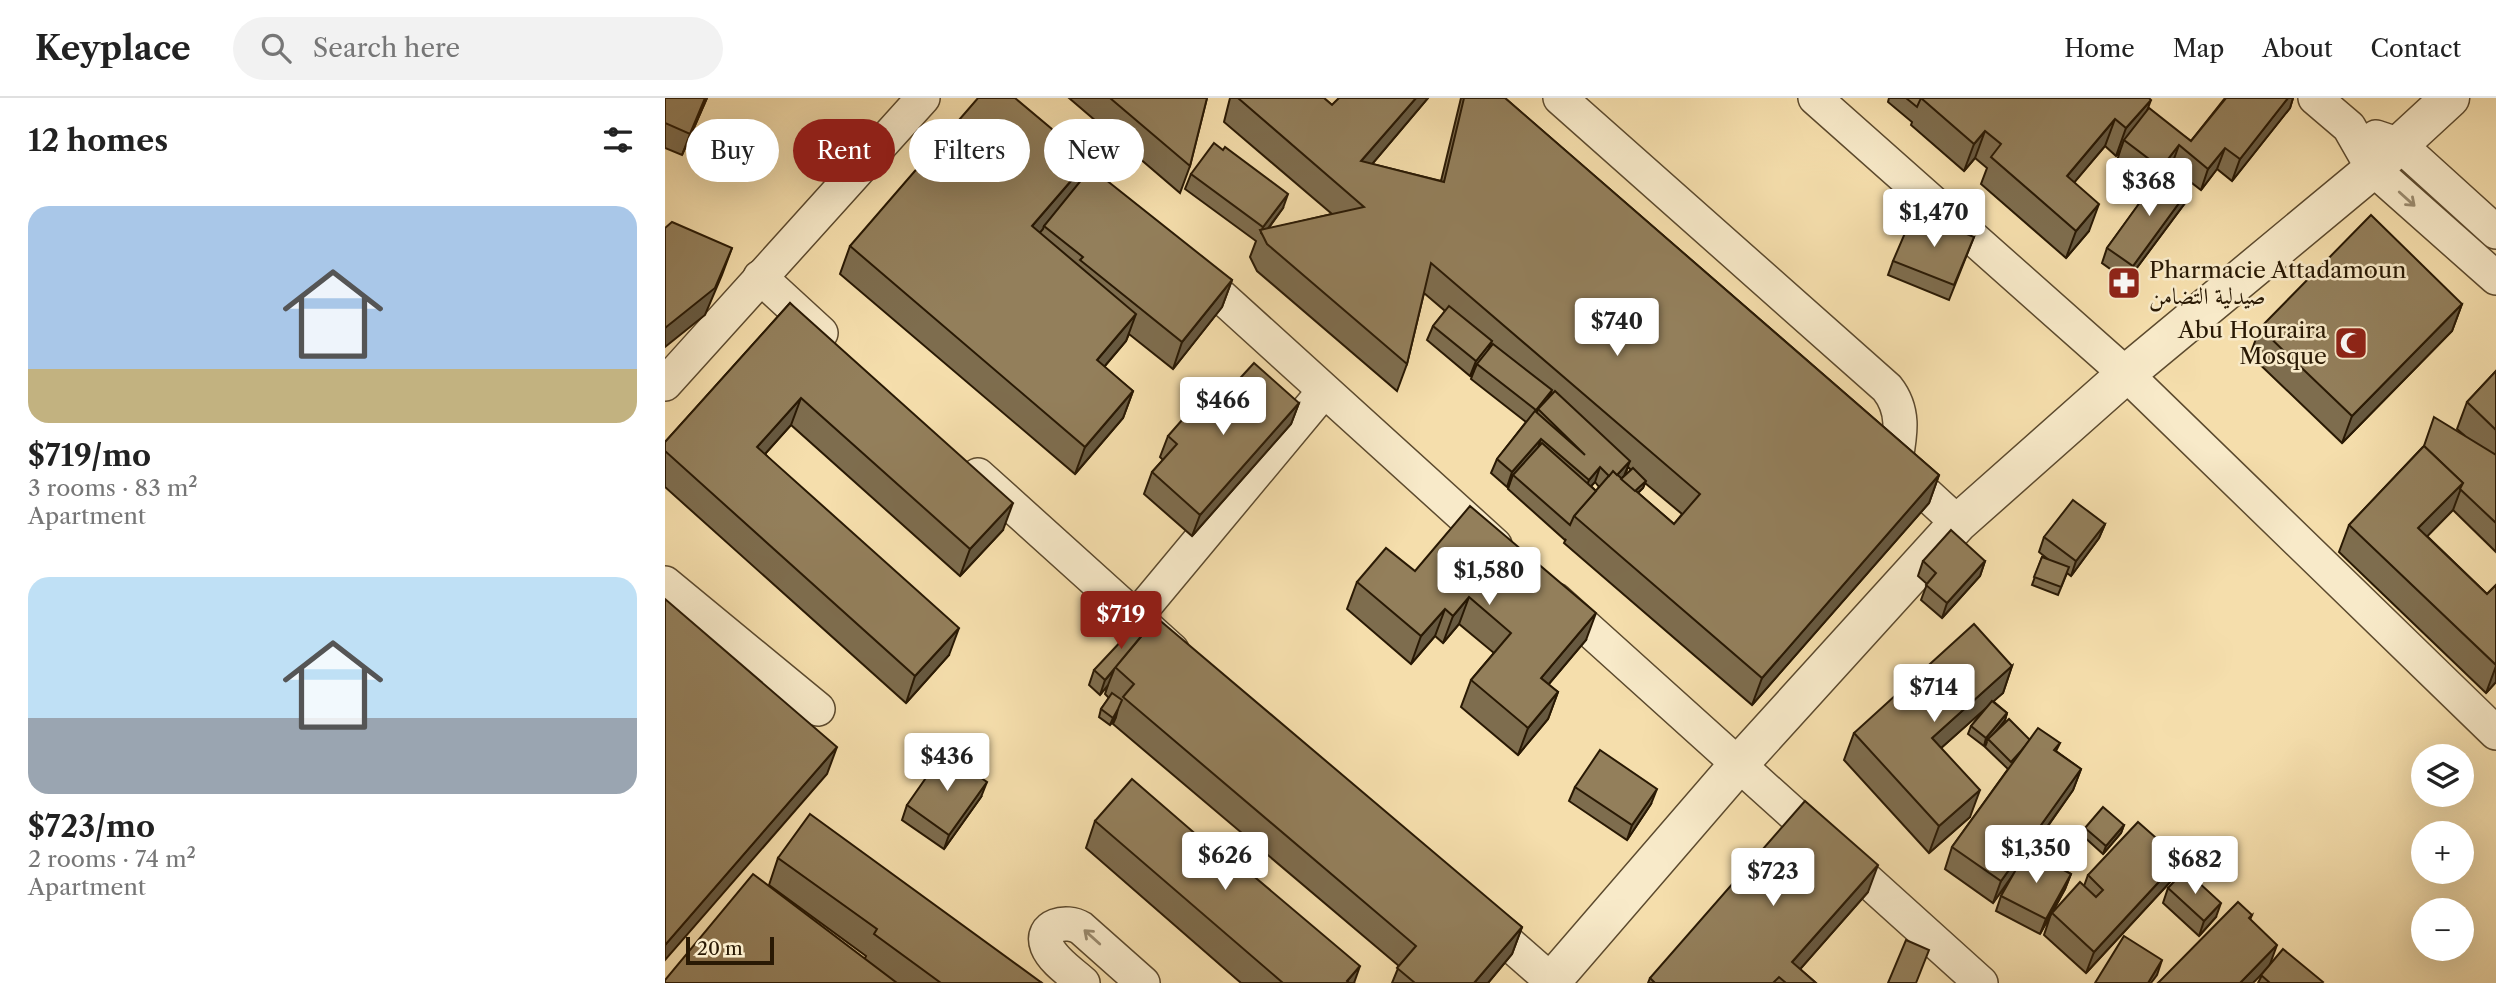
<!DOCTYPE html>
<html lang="en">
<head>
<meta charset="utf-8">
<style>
  :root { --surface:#fff; --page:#f2f2f2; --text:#222; --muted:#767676; --line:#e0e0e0; --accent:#8f2418 }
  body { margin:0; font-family:"Libre Caslon Text",Amiri,serif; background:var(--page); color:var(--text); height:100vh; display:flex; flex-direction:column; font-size:26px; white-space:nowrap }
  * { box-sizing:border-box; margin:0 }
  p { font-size:23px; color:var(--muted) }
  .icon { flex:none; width:38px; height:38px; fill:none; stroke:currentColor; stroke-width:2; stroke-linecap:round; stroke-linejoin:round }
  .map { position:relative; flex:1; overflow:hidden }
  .side { display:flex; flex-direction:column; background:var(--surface); width:665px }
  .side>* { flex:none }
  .guide { position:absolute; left:21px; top:21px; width:665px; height:63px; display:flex; gap:14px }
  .tools { position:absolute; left:1746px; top:646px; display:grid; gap:14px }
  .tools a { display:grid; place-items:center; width:63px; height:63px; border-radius:50%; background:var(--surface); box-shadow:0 7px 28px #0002; font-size:35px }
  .scale { position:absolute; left:21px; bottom:18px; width:88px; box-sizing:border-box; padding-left:7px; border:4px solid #291904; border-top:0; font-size:19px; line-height:24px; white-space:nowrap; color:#291904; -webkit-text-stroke:5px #f8eac9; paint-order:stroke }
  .price { position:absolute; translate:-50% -60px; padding:0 16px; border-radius:7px; background:#fff; color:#222; font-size:23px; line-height:46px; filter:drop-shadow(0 2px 4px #0008) }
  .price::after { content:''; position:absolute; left:50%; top:42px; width:21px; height:16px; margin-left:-10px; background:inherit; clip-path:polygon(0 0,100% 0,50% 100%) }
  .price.on { background:var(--accent); color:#fff }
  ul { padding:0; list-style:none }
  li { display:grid; align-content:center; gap:14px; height:371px; padding:0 28px }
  li span { display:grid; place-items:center; height:217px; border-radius:21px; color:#555 }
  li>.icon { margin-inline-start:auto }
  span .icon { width:126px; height:126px; fill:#fffc; stroke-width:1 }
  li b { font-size:30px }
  h2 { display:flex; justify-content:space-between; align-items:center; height:84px; padding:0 28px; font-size:30px }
  .chip { padding:0 24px; border-radius:32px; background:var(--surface); box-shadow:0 7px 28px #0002; font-size:24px; line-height:63px }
  .chip.on { background:var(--accent); color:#fff }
  header { display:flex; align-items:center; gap:42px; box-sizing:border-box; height:98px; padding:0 35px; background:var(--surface); border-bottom:2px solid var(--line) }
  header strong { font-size:33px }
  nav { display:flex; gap:38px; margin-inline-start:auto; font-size:24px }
  .search { width:490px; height:63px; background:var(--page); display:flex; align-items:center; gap:18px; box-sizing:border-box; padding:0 24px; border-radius:38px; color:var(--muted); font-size:26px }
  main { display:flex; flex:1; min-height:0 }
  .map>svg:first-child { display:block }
</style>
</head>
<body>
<header>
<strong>Keyplace</strong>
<div class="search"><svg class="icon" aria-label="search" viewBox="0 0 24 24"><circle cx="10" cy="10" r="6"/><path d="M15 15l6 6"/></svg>Search here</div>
<nav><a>Home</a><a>Map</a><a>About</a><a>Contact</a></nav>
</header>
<main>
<section class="side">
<h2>12 homes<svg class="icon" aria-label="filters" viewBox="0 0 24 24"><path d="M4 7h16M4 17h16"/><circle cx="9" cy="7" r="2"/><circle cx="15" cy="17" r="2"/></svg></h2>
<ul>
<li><span style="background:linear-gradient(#a9c7e8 75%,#c2b280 0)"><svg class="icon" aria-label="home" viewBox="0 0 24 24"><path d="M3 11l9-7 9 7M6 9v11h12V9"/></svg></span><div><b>$719/mo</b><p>3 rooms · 83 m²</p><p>Apartment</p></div></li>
<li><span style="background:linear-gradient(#bfe0f5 65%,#9aa5b1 0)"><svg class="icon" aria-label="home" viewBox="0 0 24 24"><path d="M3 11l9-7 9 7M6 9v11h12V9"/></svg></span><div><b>$723/mo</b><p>2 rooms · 74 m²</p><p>Apartment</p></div></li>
</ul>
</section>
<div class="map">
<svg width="1831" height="885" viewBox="0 0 1831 885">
  <rect width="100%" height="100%" fill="#f5deac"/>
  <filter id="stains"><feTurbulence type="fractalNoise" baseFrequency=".00286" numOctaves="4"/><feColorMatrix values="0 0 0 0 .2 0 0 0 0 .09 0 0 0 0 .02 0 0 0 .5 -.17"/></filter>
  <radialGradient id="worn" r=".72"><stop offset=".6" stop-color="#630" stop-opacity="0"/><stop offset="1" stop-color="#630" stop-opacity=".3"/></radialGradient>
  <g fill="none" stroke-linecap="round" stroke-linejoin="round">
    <defs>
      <g id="minor">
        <path d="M895 0 1222 290C1241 314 1235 338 1230 367"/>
        <path d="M1150 0 1461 276 1831 635"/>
        <path d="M1650 0 1684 29 1708 71 1831 180"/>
        <path d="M1711 39 1735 47 1831 134"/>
        <path d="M528 173 830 447"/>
        <path d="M95 179 156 235"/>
        <path d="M0 286 258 0"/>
        <path d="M1233 370 1293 425"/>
        <path d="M313 377 507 552"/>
        <path d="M0 485 153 611"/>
        <path d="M891 502 1316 885"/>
        <path d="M470 520 659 293"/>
        <path d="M817 822 889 885"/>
        <path d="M418 885C407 875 388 863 382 848 374 827 402 821 416 830L478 885"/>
      </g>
      <path id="tertiary" d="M885 885 1074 666 1293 425 1461 276 1708 71 1785 0"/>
    </defs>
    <use href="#minor" stroke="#5c4a2e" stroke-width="36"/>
    <use href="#tertiary" stroke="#5c4a2e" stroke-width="41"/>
    <use href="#minor" stroke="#f8eac9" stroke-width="33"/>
    <use href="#tertiary" stroke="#f8eac9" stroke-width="38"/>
  </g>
  <g fill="#7e6d4e" stroke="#291904" stroke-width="2" fill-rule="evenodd">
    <path d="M0 0H42L17 57 0 50Z"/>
    <path d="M404 0H542L525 68 515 95Z"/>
    <path d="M565 0H659L667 7 674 0H763L707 66 776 83 796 0H840L1274 377 1264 405 1087 607 899 445 901 441 900 442 843 391 845 385 842 389 826 375 832 361 861 324 806 281 809 273 805 278 762 242 768 228 780 213 759 195 742 266 732 293 592 173 585 159 591 143 520 91 526 76 618 110 603 131 667 116 559 24ZM963 369 966 372 960 378ZM930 384 934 389 931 393 926 388ZM980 385 1017 416 1009 426 973 395 978 390Z"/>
    <path d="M1224 0H1484L1482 12 1526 43 1560 0H1628L1625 10 1567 83 1552 71 1536 92 1506 69 1502 74 1525 90 1520 105 1462 183 1437 165 1442 150 1486 90 1452 63 1455 53 1451 58 1440 48 1409 84 1424 133 1401 160 1316 86 1322 70 1310 60 1299 73 1246 27 1247 24 1223 4Z"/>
    <path d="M424 62 417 81 567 182 557 209 508 271 464 236 461 243 439 269 468 293 458 320 410 376 175 176 185 148Z"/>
    <path d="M1309 139 1284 202 1223 177 1228 163Z"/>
    <path d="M125 205 338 432 295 478 126 327 100 356 284 557 241 605 0 389V344Z"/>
    <path d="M1797 206 1787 233 1677 345 1585 257 1595 230Z"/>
    <path d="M1831 273V454L1788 412 1762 438 1822 496 1831 487V584L1821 595 1674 454 1684 427 1758 349 1799 337 1792 331 1802 304Z"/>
    <path d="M634 305 626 326 527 438 479 396 487 374 498 362 495 359 503 338Z"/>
    <path d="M1440 426 1434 440 1406 478 1402 475 1393 497 1367 487 1377 459 1384 462 1374 454 1379 439Z"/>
    <path d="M1258 463H1320L1315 478 1277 520 1256 502 1262 486 1253 478Z"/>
    <path d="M750 473 921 542 883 587 893 594 883 621 853 657 796 609 806 582 829 555 794 526 778 545 770 538 746 566 682 511 692 484Z"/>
    <path d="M483 530 857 829 847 856 823 885H727L734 868 448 626 451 619 445 627 434 619 436 611 444 600 440 596 443 587 435 597 424 587 429 572Z"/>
    <path d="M1347 568 1338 595 1328 603 1342 615 1340 622 1330 634 1365 642 1395 645 1391 653 1416 671 1408 692 1365 754 1406 776 1400 791 1387 815 1419 788 1423 777 1515 761 1507 782 1421 875 1379 837 1386 816 1375 836 1331 813 1336 798 1347 778 1328 805 1280 771 1287 749 1343 671 1320 649 1322 644 1319 648 1303 636 1306 628 1323 608 1276 650 1305 719 1264 755 1179 662 1189 635Z"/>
    <path d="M910 689 986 706 962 742 904 703Z"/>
    <path d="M316 699 279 751 237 722 242 707Z"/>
    <path d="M430 723 689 885H576L421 750Z"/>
    <path d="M1459 727 1456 735 1438 756 1417 737 1420 730Z"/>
    <path d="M113 760 377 885H0L200 860 201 858 104 787Z"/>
    <path d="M1503 790 1551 819 1534 838 1498 805Z"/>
    <path d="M1203 794 1135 871 1151 885H983L985 880Z"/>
    <path d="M1587 817 1585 822 1605 867 1657 885H1593L1598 875 1493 885Z"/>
  </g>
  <g fill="#675940" stroke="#291904" stroke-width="2">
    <path d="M40 0H42L17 57 25 36Z"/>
    <path d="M751 0H763L686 91 696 63Z"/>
    <path d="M1623 0H1628L1625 10 1567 83 1575 61Z"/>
    <path d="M1486 2 1476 29 1459 42 1455 53 1451 58 1461 30Z"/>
    <path d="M1450 21 1440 48 1392 105 1402 78Z"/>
    <path d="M1320 33 1310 60 1299 73 1309 46Z"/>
    <path d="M1514 47 1506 69 1488 92 1496 70Z"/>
    <path d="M1560 50 1552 71 1536 92 1543 71Z"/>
    <path d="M424 62 414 90 379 128 378 131 358 155 367 128Z"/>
    <path d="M1525 90 1520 105 1462 183 1468 168Z"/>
    <path d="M623 96 618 110 598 137 596 135 598 129Z"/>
    <path d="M1434 106 1424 133 1401 160 1411 133Z"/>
    <path d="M67 150 57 177 40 217 0 249V230Z"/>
    <path d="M567 182 557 209 508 271 517 244Z"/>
    <path d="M1797 206 1787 233 1677 345 1687 318Z"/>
    <path d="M471 216 461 243 422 289 432 262Z"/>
    <path d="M827 243 821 258 812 266 809 273 805 278 811 263Z"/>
    <path d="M887 292 881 306 873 311 870 321 865 327 871 312Z"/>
    <path d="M468 293 458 320 410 376 420 349Z"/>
    <path d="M136 300 126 327 82 376 92 349Z"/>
    <path d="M634 305 626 326 527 438 535 417Z"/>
    <path d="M876 341 871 356 848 377 845 385 842 389 847 374Z"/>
    <path d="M965 363 959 378 949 389 948 381Z"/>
    <path d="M935 369 930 384 918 397 924 382Z"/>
    <path d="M1274 377 1264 405 1087 607 1097 580Z"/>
    <path d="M981 383 978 390 958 409 961 401Z"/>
    <path d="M1798 385 1788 412 1744 457 1753 430Z"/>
    <path d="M348 405 338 432 295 478 305 451Z"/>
    <path d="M1440 426 1434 440 1406 478 1411 463Z"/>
    <path d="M1320 463 1315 478 1277 520 1282 505Z"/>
    <path d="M804 499 794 526 778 545 788 518Z"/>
    <path d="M780 511 770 538 746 566 756 538Z"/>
    <path d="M931 515 921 542 866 607 876 580Z"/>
    <path d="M294 530 284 557 241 605 250 578Z"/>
    <path d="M1347 568 1338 595 1257 667 1267 640Z"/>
    <path d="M1831 568V584L1821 595Z"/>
    <path d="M449 572 443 587 435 597 440 582Z"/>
    <path d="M893 594 883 621 853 657 863 630Z"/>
    <path d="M453 611 451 619 445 627 448 620Z"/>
    <path d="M1342 615 1340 622 1324 642 1323 641 1319 648 1321 640Z"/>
    <path d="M172 649 162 676 0 862V847Z"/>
    <path d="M1416 671 1408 692 1328 805 1336 783Z"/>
    <path d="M322 684 316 699 279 751 284 737Z"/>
    <path d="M992 691 986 706 962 742 967 727Z"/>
    <path d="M1315 692 1305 719 1264 755 1274 728Z"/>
    <path d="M1459 727 1456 735 1438 756 1441 748Z"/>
    <path d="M1515 761 1507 782 1421 875 1429 854Z"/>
    <path d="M1213 767 1203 794 1123 885 1127 864Z"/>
    <path d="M1406 776 1400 791 1375 836 1381 821Z"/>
    <path d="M1556 805 1551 819 1534 838 1539 823Z"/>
    <path d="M857 829 847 856 823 885H809Z"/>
    <path d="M1612 847 1604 869 1588 885H1575Z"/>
    <path d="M1497 862 1492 877 1486 885H1483Z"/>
    <path d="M695 868 689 885H681L682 883Z"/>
  </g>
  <g fill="#937f5b" stroke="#291904" stroke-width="2">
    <path d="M0 0H40L25 36 0 25Z"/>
    <path d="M313 0H350L424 62 367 128 471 216 432 262 468 293 420 349 185 148Z"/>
    <path d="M445 0H542L525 68Z"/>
    <path d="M573 0H659L667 7 674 0H751L696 63 779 84 799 0H840L1274 377 1097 580 909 418 948 373 1009 426 1035 396 766 165 742 266 602 146 595 132 699 109Z"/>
    <path d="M1241 0H1256L1252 9Z"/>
    <path d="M1256 0H1484L1486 2 1461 30 1450 21 1402 78 1434 106 1411 133 1326 59 1336 46 1320 33 1309 46Z"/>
    <path d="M1561 0H1623L1575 61 1560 50 1543 71 1514 47 1496 70 1459 42 1484 10 1526 43Z"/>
    <path d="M549 45 558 52 560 49 623 96 598 129 526 76Z"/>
    <path d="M426 70 567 182 517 244 415 162 418 159 379 128Z"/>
    <path d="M1499 71 1525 90 1468 168 1442 150Z"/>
    <path d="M1249 114 1309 139 1289 187 1228 163Z"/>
    <path d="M1706 117 1797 206 1687 318 1595 230Z"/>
    <path d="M7 124 67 150 50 190 0 230V130Z"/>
    <path d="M125 205 348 405 305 451 136 300 92 349 294 530 250 578 0 353V344Z"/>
    <path d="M784 208 827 243 811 263 768 228Z"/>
    <path d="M828 246 887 292 871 312 812 266Z"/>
    <path d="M589 265 634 305 535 417 487 374 512 346 503 338 546 289 557 300Z"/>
    <path d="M1831 273V332L1802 304Z"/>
    <path d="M890 293 965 363 952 377 948 373 944 378 935 369 924 382 876 341 847 374 832 361 870 313 920 357 873 311Z"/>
    <path d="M1769 319 1831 357V425L1795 391 1798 385 1759 348Z"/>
    <path d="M877 345 931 393 909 418 905 427 848 377Z"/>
    <path d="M1759 348 1798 385 1753 430 1822 496 1831 487V567L1684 427Z"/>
    <path d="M968 370 981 383 970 393 956 381Z"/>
    <path d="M1408 402 1440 426 1411 463 1379 439Z"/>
    <path d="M805 408 931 515 876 580 893 594 863 630 806 582 846 535 804 499 788 518 780 511 756 538 692 484 721 450 750 473Z"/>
    <path d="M1286 432 1320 463 1282 505 1261 487 1271 475 1258 463Z"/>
    <path d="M1377 459 1404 469 1396 489 1369 479Z"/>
    <path d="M0 501 172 649 0 847Z"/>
    <path d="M492 520 857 829 809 885H750L732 870 751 848 458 599 469 586 450 569Z"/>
    <path d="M475 523 483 530 440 582 429 572Z"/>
    <path d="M1309 526 1347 568 1267 640 1315 692 1274 728 1189 635Z"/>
    <path d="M447 595 457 602 453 611 448 620 436 611Z"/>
    <path d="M1327 603 1342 615 1321 640 1306 628Z"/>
    <path d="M1344 621 1365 642 1356 653 1346 664 1323 641Z"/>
    <path d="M1373 630 1395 645 1389 652 1416 671 1336 783 1287 749Z"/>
    <path d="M935 652 992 691 967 727 910 689Z"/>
    <path d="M279 654 322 684 284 737 242 707Z"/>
    <path d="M467 681 549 752 553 748 695 868 682 883 684 885H618L430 723Z"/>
    <path d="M1140 703 1213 767 1127 864 1151 885H1121L1114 879 1108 885H990L985 880Z"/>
    <path d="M1438 709 1459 727 1441 748 1420 730Z"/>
    <path d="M145 716 377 885H276L209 836 212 831 113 760Z"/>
    <path d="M1473 724 1515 761 1429 854 1387 815 1415 784 1431 799 1438 792 1423 777Z"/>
    <path d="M1362 752 1406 776 1381 821 1336 798Z"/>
    <path d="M1520 772 1556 805 1539 823 1503 790Z"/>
    <path d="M88 776 232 885H0V882Z"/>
    <path d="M1573 804 1587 817 1584 820 1612 847 1575 885H1493Z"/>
    <path d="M1459 838 1497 862 1483 885H1430Z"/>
    <path d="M1241 842 1264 852 1251 885H1223Z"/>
    <path d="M1618 851 1658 884 1657 885H1605L1596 877Z"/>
  </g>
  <defs><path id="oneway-shaft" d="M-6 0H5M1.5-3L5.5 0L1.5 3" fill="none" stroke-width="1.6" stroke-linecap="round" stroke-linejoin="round" transform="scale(1.75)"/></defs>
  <g stroke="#9b8c70">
    <use href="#oneway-shaft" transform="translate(1742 101) rotate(42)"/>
    <use href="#oneway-shaft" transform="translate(427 839) rotate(-138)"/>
  </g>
  <defs>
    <symbol id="pharmacy-square" viewBox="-11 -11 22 22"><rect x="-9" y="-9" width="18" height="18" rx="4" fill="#8f2418" stroke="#f8eac9"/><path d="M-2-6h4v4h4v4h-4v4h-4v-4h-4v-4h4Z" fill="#fff"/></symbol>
    <symbol id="mosque-square" viewBox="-11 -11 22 22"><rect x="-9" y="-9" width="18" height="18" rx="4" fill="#8f2418" stroke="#f8eac9"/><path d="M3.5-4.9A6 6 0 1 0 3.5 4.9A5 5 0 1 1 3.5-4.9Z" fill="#fff"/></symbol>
  </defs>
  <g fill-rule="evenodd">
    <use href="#pharmacy-square" x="1440" y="166" width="38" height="38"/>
    <use href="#mosque-square" x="1667" y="226" width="38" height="38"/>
  </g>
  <g text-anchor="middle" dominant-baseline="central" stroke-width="5" stroke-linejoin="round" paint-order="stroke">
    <g font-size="23" fill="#291904" stroke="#f8eac9" text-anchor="start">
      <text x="1484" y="172">Pharmacie Attadamoun<tspan x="1484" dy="26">صيدلية التضامن</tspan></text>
      <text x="1662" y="232" text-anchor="end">Abu Houraira<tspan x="1662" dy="26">Mosque</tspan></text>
    </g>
  </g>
  <rect width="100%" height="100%" filter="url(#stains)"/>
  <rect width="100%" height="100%" fill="url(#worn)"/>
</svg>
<div class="tools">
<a><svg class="icon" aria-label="layers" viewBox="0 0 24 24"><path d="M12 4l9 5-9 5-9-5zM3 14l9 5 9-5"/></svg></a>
<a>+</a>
<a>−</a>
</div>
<div class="scale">20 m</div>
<b class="price" style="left:1484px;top:120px">$368</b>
<b class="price" style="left:1269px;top:151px">$1,470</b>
<b class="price" style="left:952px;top:260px">$740</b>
<b class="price" style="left:558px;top:339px">$466</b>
<b class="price" style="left:824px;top:509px">$1,580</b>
<b class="price on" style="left:456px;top:553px">$719</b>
<b class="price" style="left:1269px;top:626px">$714</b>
<b class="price" style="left:282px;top:695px">$436</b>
<b class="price" style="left:1371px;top:787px">$1,350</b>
<b class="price" style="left:560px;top:794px">$626</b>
<b class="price" style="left:1530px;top:798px">$682</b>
<b class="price" style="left:1108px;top:810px">$723</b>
<div class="guide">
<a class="chip">Buy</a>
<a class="chip on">Rent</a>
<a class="chip">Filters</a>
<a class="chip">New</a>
</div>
</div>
</main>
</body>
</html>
